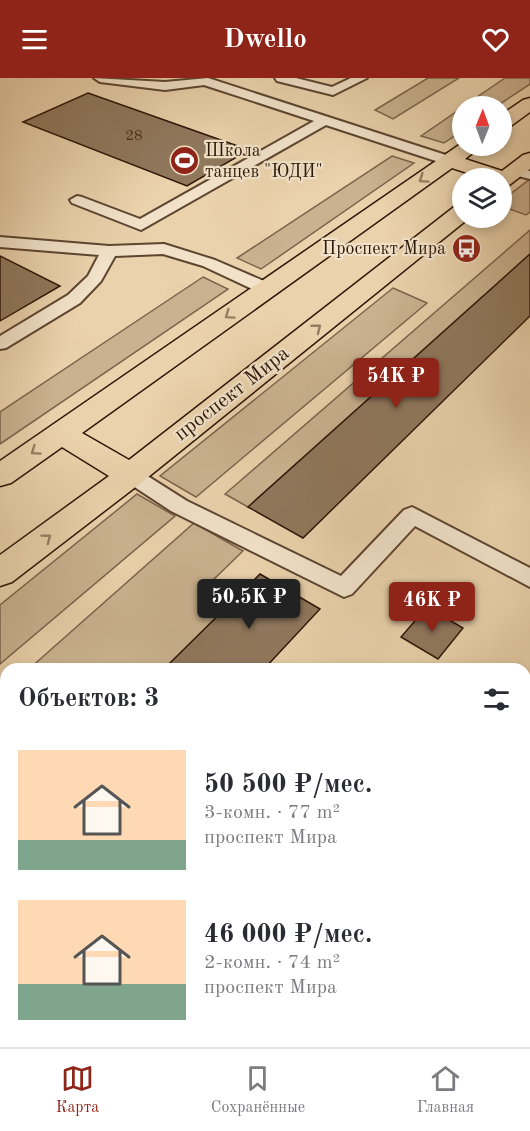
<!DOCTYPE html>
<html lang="ru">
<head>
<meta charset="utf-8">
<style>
  :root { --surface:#fff; --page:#f2f2f3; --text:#2b2b33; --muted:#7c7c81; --line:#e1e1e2; --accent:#8f2418 }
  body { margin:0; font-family:"Old Standard TT",serif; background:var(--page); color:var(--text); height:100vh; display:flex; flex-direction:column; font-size:22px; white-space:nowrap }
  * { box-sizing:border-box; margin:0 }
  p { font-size:20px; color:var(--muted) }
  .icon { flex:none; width:33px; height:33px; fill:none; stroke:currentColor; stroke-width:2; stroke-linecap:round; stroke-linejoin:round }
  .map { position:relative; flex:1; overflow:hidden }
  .side { position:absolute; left:0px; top:585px; width:531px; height:384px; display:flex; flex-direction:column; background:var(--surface); border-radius:18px 18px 0 0; box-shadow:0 3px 9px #0003 }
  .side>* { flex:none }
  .needle { width:39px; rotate:1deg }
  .controls { position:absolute; left:452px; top:18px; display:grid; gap:12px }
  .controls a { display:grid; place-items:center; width:60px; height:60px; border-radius:50%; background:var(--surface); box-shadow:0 3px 9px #0003; font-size:30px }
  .price { position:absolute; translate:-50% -51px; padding:0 14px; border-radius:6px; background:var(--accent); color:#fff; font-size:20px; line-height:39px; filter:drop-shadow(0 2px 3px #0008) }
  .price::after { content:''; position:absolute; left:50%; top:36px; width:18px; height:14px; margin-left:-9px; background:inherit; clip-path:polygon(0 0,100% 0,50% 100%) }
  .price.current { background:#222; color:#fff }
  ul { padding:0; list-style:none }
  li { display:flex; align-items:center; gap:18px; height:150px; padding:0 18px }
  li span { display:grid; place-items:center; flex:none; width:168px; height:120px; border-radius:0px; color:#555 }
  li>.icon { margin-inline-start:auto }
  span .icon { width:72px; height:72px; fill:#fffc; stroke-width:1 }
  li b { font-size:26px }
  h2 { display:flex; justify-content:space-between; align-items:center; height:72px; padding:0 18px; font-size:26px }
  header { display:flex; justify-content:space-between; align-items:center; height:78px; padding:0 18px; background:var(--accent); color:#fff; font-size:27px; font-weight:700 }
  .tab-bar { display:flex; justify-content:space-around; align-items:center; height:84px; border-top:2px solid var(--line); background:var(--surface); font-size:16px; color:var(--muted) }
  .tab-bar a { display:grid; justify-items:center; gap:3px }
  .tab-bar .current { color:var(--accent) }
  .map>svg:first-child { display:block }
</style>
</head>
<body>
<header><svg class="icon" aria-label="menu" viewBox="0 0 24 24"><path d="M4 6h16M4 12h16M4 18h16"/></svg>Dwello<svg class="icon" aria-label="heart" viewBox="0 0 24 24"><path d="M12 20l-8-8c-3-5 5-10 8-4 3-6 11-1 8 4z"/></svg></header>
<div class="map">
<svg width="530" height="969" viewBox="0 0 530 969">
  <rect width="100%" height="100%" fill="#ead2ac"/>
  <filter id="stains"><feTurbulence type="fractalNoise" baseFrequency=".00333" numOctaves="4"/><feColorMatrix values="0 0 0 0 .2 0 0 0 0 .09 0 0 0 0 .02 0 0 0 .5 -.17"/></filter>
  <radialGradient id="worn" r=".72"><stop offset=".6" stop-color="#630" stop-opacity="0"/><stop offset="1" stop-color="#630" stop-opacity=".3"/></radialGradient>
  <g fill="#cab290" stroke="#7c644c" stroke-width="1.5">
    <path d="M428 0H459L393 41 375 32Z"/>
    <path d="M505 0H530V6L497 28H464Z"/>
    <path d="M462 30V53L444 65 421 58Z"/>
    <path d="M392 78 414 85 261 191 237 180Z"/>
    <path d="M530 101V134L526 137 501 128V123Z"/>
    <path d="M530 152V176L248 429 225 416Z"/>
    <path d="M203 199 228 211 0 366V334Z"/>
    <path d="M393 210 427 225 196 419 160 398Z"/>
    <path d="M137 416 175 438 0 586V527Z"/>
    <path d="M194 445 243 473 211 504 236 520 164 591H29Z"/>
    <path d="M6 612V747L0 753V617Z"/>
    <path d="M525 620 530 623V759L525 755Z"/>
  </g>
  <g fill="#90785d" stroke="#2f1607" stroke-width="1.5">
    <path d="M88 15 249 72 187 108 23 44Z"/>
    <path d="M530 176V238L303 460 248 429Z"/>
    <path d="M0 178 60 208 0 243Z"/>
    <path d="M260 496 320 531 264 591H164Z"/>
    <path d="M427 529 463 550 438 581 401 559Z"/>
  </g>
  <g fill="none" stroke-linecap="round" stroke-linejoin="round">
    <defs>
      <g id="lane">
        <path d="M94 0 165 4 208 0 455 80 457 83 450 87 445 86 326 47 141 152 72 125 70 122 77 118 82 119 140 141 314 43 204 7 165 12 100 4Z"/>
        <path d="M275 0H296L332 9 351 0H367L333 17 277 3Z"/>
        <path d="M515 89 530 93V101L510 96 508 93Z"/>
        <path d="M0 159 109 168 164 166 215 182 273 207 275 211 267 216 261 215 203 188 163 176 115 178 101 203 80 225 6 270 0 271V258L68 217 88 198 99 177 0 169Z"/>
        <path d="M131 390 138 392 187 423 341 498 404 432 412 429 530 490V509L415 448 352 516 344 519 171 433 124 402 121 397 124 392Z"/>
      </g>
      <g id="primary">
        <path d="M530 20V34L508 50 501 52V37L523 22Z"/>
        <path d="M462 65V68H481L465 81 502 93 523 77 530 75V91L508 108 501 110V100H483L452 90 82 355 129 382 454 129 462 127V140H469L142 404 12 504 0 508V477L109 398 62 369 11 405 0 408V383Z"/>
      </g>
    </defs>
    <use href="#lane" stroke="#5e4530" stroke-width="4"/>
    <use href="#primary" stroke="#2f1607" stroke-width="3"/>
    <use href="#lane" fill="#f1e2c9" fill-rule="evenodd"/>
    <use href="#primary" fill="#ead2ac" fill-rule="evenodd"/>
  </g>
  <defs><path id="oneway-chevron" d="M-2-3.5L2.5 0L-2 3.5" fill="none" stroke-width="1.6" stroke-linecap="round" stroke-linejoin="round" transform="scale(1.5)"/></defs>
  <g stroke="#967d62">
    <use href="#oneway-chevron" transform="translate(423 101) rotate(145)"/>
    <use href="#oneway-chevron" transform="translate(229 237) rotate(145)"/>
    <use href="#oneway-chevron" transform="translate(317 250) rotate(-38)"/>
    <use href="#oneway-chevron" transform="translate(35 373) rotate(145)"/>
    <use href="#oneway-chevron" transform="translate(47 460) rotate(-37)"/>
  </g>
  <defs>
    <symbol id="stadium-disc" viewBox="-11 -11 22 22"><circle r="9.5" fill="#8f2418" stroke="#f1e2c9"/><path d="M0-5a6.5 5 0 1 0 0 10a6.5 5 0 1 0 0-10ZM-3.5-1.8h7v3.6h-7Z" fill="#fff"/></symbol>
    <symbol id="bus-disc" viewBox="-11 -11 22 22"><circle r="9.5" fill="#8f2418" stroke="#f1e2c9"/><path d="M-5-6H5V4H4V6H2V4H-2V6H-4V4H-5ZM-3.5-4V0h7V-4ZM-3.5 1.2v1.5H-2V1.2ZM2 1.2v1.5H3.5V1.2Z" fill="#fff"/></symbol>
  </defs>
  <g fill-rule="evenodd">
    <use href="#stadium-disc" x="168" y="66" width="33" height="33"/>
    <use href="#bus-disc" x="450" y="154" width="33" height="33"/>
  </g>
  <g text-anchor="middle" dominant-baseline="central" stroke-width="4.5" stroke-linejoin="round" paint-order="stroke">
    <g font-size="15" fill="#472e1c">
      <text x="134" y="58">28</text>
    </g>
    <g font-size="18" fill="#2f1607" stroke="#f1e2c9" text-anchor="start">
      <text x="205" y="73">Школа<tspan x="205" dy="21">танцев "ЮДИ"</tspan></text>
      <text x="446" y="171" text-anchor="end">Проспект Мира</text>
    </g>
    <g font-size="21" fill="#2f1607" stroke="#f1e2c9">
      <text transform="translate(232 316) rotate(-38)">проспект Мира</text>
    </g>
  </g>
  <rect width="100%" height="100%" filter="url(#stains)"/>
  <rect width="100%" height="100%" fill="url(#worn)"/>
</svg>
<div class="controls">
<a><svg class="needle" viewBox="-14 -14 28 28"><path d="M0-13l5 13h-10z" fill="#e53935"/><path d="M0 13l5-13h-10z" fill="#7c7c81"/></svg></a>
<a><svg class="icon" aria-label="layers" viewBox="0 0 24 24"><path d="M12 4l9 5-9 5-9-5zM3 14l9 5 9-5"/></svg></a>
</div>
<b class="price" style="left:396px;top:331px">54K ₽</b>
<b class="price current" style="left:249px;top:552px">50.5K ₽</b>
<b class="price" style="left:432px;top:555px">46K ₽</b>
<section class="side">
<h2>Объектов: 3<svg class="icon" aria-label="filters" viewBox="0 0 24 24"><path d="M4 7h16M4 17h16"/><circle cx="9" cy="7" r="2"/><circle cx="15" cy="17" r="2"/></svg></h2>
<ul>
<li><span style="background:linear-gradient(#ffd9b3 75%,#7fa58c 0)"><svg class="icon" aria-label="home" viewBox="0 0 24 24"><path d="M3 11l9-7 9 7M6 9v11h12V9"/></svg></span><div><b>50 500 ₽/мес.</b><p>3-комн. · 77 m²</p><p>проспект Мира</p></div></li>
<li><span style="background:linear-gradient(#ffd9b3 70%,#7fa58c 0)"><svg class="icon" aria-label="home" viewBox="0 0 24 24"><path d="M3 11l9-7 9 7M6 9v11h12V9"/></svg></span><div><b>46 000 ₽/мес.</b><p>2-комн. · 74 m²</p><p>проспект Мира</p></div></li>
</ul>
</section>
</div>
<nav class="tab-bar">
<a class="current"><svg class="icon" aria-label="map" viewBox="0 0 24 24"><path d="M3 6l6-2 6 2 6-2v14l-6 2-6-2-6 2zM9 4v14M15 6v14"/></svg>Карта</a>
<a><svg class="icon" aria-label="saved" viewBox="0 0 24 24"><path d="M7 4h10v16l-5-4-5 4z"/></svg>Сохранённые</a>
<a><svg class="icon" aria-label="home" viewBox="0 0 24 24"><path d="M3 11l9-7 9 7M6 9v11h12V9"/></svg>Главная</a>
</nav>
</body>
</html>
